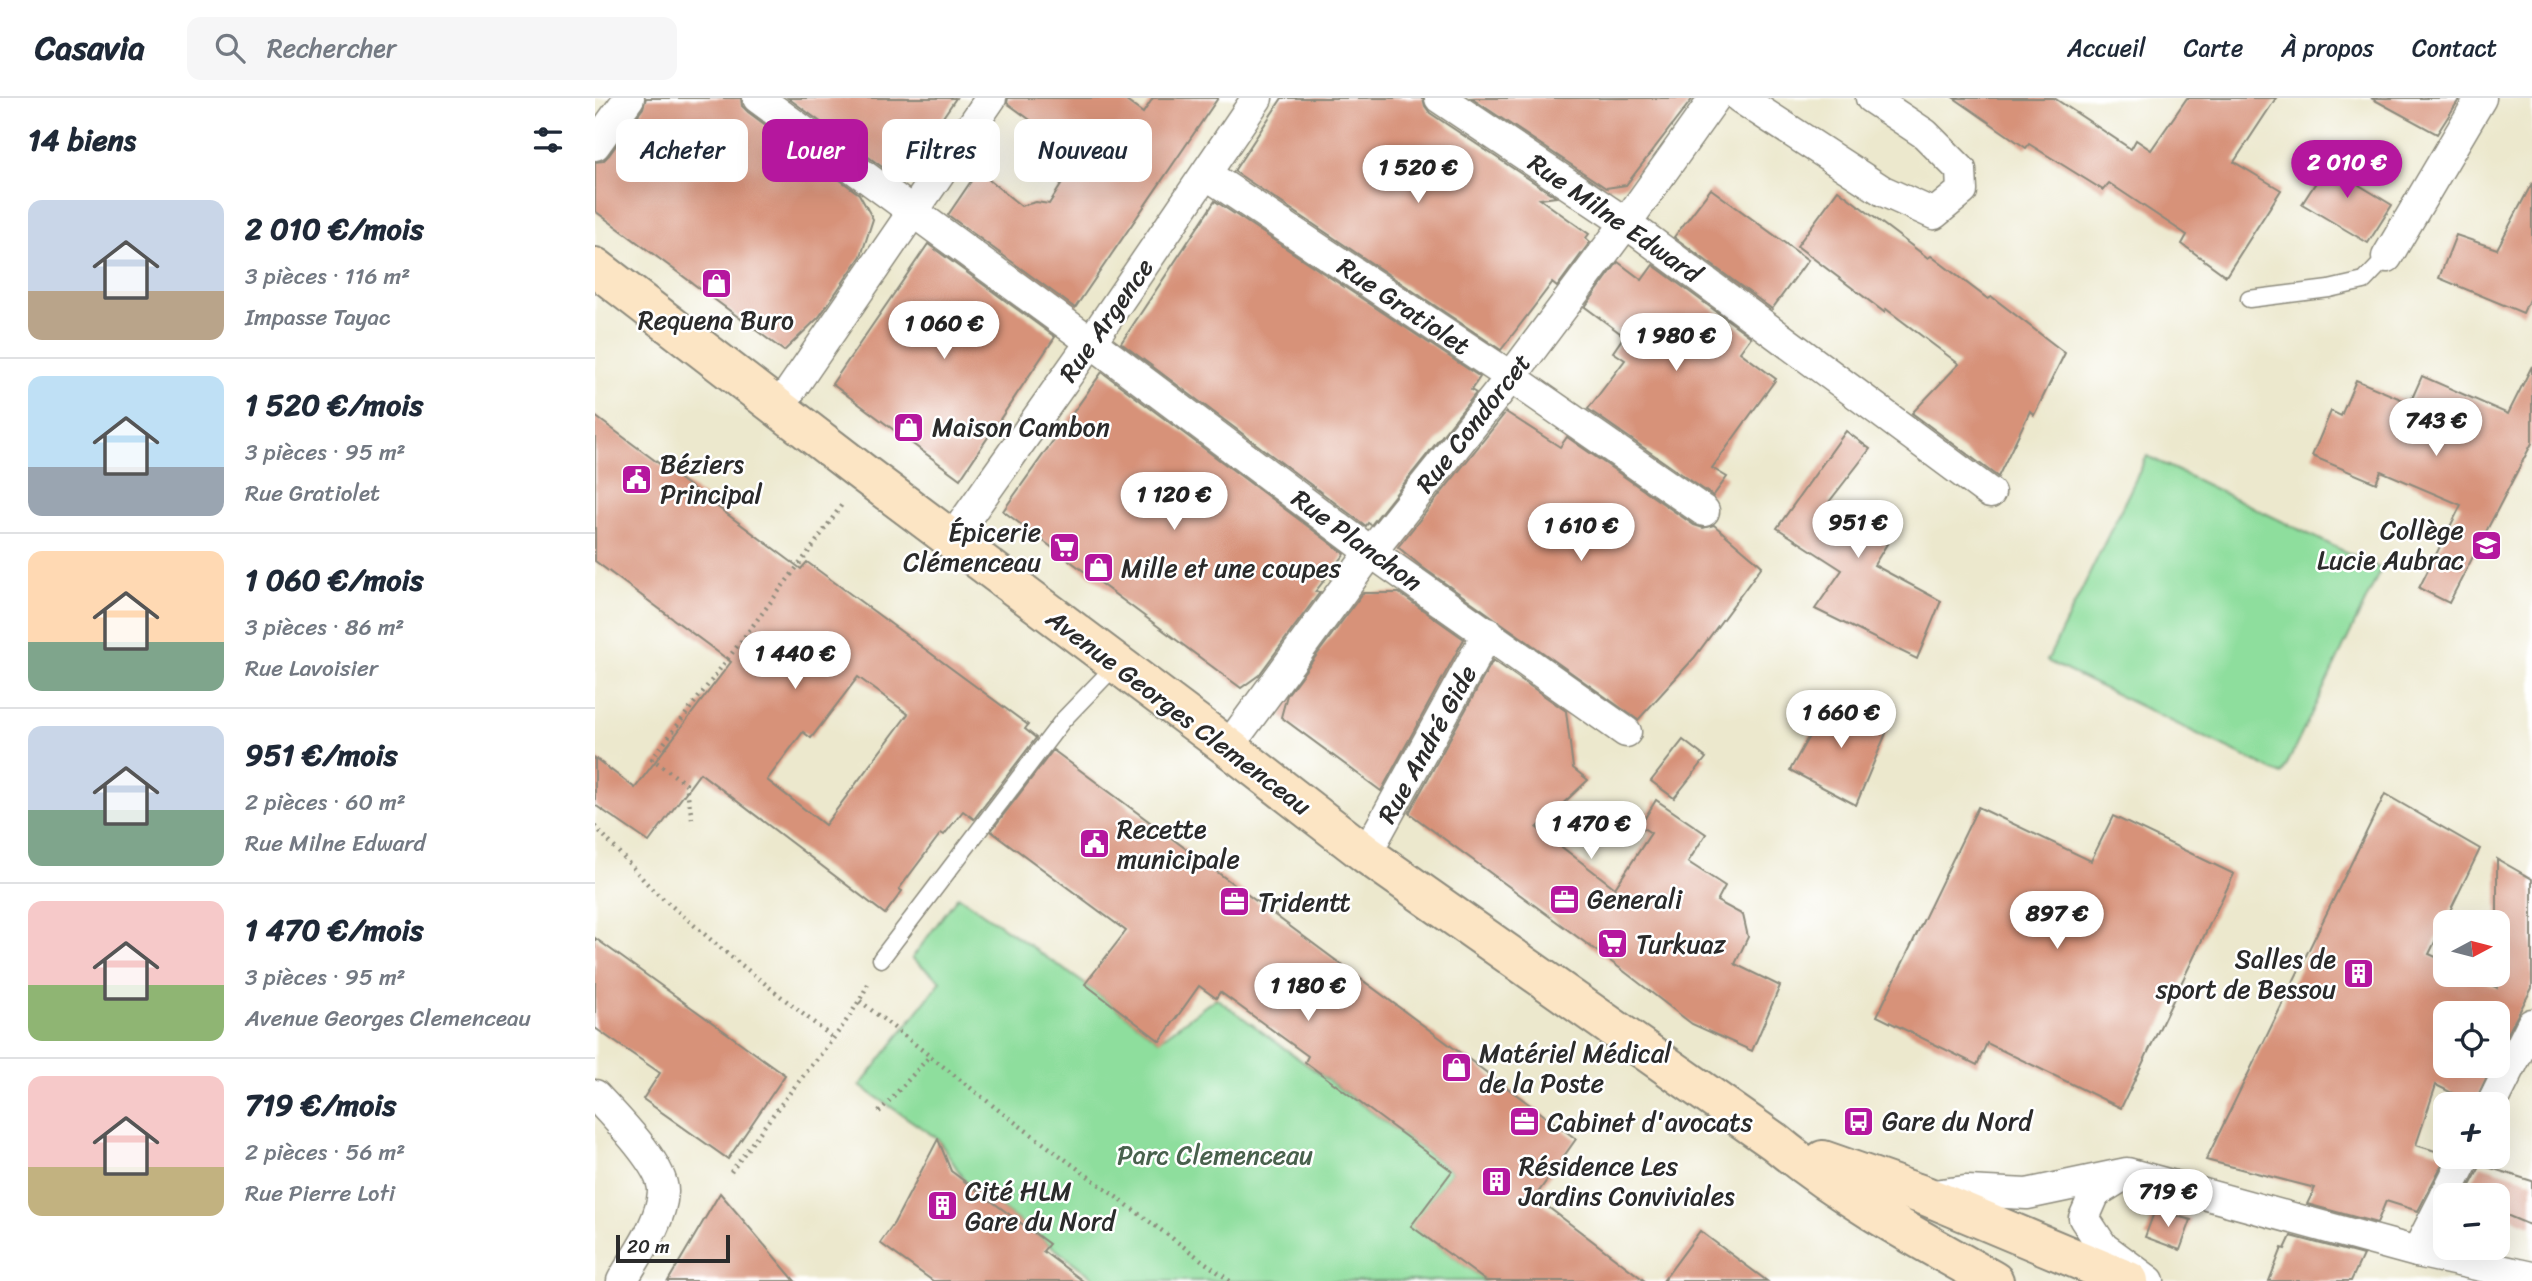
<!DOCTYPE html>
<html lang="fr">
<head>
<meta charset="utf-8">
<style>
  :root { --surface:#fff; --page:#f6f6f7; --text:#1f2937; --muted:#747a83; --line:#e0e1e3; --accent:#b5179e }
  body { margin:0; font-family:Sriracha,sans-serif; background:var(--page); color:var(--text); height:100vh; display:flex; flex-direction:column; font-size:26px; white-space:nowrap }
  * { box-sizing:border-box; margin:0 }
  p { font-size:23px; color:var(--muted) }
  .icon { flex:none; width:38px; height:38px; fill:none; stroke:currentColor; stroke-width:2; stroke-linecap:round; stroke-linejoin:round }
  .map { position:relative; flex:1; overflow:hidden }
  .panel { display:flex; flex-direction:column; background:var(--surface); width:595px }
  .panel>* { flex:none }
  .guide { position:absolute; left:21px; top:21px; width:665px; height:63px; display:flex; gap:14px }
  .needle { width:46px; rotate:83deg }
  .controls { position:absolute; left:1838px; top:812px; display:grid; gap:14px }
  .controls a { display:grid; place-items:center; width:77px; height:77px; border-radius:14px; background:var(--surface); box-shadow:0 7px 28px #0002; font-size:35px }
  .scale { position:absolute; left:21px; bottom:18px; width:114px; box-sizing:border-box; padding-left:7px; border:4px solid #2b2b2b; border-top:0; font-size:19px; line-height:24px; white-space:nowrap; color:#2b2b2b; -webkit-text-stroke:5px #fff; paint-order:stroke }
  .price { position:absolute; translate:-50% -60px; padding:0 16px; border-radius:24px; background:#fff; color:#222; font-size:23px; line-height:46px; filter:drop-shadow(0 2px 4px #0008) }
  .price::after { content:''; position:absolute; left:50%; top:42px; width:21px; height:16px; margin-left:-10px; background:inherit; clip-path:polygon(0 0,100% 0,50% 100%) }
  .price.on { background:var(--accent); color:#fff }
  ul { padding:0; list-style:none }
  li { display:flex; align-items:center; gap:21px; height:175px; padding:0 28px }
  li+li { border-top:2px solid var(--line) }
  li span { display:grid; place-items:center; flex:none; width:196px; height:140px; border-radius:14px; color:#555 }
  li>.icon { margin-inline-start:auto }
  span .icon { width:84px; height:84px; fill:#fffc; stroke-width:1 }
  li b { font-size:30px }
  h2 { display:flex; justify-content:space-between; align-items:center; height:84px; padding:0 28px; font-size:30px }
  .chip { padding:0 24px; border-radius:14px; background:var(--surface); box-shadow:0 7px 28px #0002; font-size:24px; line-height:63px }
  .chip.on { background:var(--accent); color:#fff }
  header { display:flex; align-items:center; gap:42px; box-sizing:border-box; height:98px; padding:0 35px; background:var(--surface); border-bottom:2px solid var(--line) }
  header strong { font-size:33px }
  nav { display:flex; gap:38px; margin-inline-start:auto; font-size:24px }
  .search { width:490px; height:63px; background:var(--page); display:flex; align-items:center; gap:18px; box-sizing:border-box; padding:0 24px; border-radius:14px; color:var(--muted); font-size:26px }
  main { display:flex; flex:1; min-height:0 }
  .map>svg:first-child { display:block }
</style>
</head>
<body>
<header>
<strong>Casavia</strong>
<div class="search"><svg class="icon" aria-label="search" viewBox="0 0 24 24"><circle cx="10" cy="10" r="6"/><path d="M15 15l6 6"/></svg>Rechercher</div>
<nav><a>Accueil</a><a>Carte</a><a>À propos</a><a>Contact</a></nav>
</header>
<main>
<section class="panel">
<h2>14 biens<svg class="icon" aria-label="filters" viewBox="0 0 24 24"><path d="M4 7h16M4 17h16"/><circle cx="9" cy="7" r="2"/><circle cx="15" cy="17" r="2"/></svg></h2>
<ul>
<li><span style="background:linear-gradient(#c9d6e8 65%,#b9a48a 0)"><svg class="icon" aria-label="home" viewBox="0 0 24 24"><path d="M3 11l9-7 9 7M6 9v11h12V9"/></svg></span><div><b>2 010 €/mois</b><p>3 pièces · 116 m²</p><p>Impasse Tayac</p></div></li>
<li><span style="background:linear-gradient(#bfe0f5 65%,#9aa5b1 0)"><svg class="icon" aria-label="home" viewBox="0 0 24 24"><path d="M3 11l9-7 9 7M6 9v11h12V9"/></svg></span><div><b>1 520 €/mois</b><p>3 pièces · 95 m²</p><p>Rue Gratiolet</p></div></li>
<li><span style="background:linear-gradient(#ffd9b3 65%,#7fa58c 0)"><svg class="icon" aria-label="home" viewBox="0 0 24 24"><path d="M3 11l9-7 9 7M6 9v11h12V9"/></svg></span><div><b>1 060 €/mois</b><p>3 pièces · 86 m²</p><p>Rue Lavoisier</p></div></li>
<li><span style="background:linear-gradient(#c9d6e8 60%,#7fa58c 0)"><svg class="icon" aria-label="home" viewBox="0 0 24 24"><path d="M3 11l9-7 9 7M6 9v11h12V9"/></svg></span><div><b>951 €/mois</b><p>2 pièces · 60 m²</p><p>Rue Milne Edward</p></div></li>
<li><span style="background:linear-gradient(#f6c9c9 60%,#8fb573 0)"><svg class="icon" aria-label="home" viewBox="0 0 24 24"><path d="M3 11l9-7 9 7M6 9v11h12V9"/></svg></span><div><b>1 470 €/mois</b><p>3 pièces · 95 m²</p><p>Avenue Georges Clemenceau</p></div></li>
<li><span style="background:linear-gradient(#f6c9c9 65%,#c2b280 0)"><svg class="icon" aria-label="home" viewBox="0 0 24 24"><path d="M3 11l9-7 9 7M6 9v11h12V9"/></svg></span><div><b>719 €/mois</b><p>2 pièces · 56 m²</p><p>Rue Pierre Loti</p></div></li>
</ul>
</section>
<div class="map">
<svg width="1937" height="1183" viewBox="0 0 1937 1183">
  <rect width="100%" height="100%" fill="#fff"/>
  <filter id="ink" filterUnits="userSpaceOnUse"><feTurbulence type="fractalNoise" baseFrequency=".0143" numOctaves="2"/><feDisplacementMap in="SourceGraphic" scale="14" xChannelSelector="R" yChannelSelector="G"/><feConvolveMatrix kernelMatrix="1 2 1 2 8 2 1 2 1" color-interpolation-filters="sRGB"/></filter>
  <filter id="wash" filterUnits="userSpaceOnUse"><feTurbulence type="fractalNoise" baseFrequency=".00686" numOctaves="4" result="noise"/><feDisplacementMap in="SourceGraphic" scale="28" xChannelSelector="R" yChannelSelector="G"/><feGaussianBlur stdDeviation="1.57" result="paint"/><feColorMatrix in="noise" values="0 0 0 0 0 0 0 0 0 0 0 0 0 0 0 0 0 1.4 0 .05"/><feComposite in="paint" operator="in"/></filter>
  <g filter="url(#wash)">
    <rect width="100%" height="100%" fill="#ece8cd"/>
    <g fill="#8ede9d" stroke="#5c8464" stroke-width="2">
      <path d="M1552 358 1786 471 1687 677 1452 563Z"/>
      <path d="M363 798 490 886 564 942 621 900 857 1073 817 1128 891 1183H503L370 1083 343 1041 265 988 346 883 317 860Z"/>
    </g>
    <g id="blocks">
      <g fill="#d79279" fill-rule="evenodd">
        <path d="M51 0H146L147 8 153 14 264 96 278 121 266 158 224 219 189 253 0 113V64L8 63 14 57 48 10Z"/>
        <path d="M193 0H361L305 82Z"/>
        <path d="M413 0H527L548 15 558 0H623L480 210 353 117 383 73 426 108 441 104 454 106 473 76 467 45 412 5Z"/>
        <path d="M687 0H828L830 8 835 15 961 99 945 101 994 136 991 140 995 144 962 189 957 185 906 252 639 73Z"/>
        <path d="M876 0H1098L1031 87 1011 90Z"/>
        <path d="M1359 0H1459L1536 51 1541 42 1556 52 1592 0H1681L1639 64 1686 92 1631 178 1587 146 1592 137 1514 85 1508 92 1434 46 1431 50Z"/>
        <path d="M1776 0H1865L1842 36Z"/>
        <path d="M1740 55 1771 74 1764 87 1797 107 1773 145 1707 106Z"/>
        <path d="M1937 85V195L1928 215 1844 180 1861 137 1902 151Z"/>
        <path d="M1116 91 1213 162 1177 211 1079 139Z"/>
        <path d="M1243 92 1333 160 1336 158 1393 201 1397 199 1470 255 1439 317 1435 313 1403 379 1317 315 1364 266 1291 211 1289 214 1202 148Z"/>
        <path d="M620 103 885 279 876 292 881 295 776 427 773 425 771 428 526 245Z"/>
        <path d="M333 146 460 239 365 381 237 286Z"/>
        <path d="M1023 164 1047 182 1058 167 1156 239 1145 254 1181 281 1117 370 1132 379 1118 398 993 311 1030 262 1018 254 1029 238 990 209Z"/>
        <path d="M1937 268V345L1854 505 1824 490 1866 407 1786 373 1781 385 1717 358 1736 313 1746 318 1761 282 1815 305 1827 278 1913 316Z"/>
        <path d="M507 274 750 456 720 494H725L664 577 646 590 408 413Z"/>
        <path d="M911 314 965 349 972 339 1099 427 1108 430 1119 427 1167 468 1099 560 1043 622 827 469 803 449Z"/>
        <path d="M0 318 206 471 212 464 433 627 430 631 441 640 379 721 368 713 349 737 346 735 304 791 307 793 290 816 105 675 54 744 0 707V660L40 690 136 564 0 463ZM263 579 313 616 230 727 172 682 208 634 216 640Z"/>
        <path d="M1251 333 1275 351 1234 404 1295 441 1279 467 1346 503 1322 561 1220 511 1247 472 1182 430Z"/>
        <path d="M768 495H804L869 541 786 693 686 619 692 597Z"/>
        <path d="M898 562 971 613 978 670 993 682 942 730 1020 790 1056 735 1045 728 1061 702 1111 736 1093 764 1130 788 1122 803 1148 817 1153 839 1140 866 1185 888 1157 953 1097 926 1026 871 814 715Z"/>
        <path d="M1237 597 1294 628 1261 707 1195 672Z"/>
        <path d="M1088 642 1111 660 1079 700 1056 683Z"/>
        <path d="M458 652 981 1041 940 1099 1050 1183H891L816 1128 857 1073 710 964 713 958 625 894 621 900 604 888 565 943 490 886 531 833 396 733Z"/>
        <path d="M1790 696 1885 751 1834 856 1850 863V877H1876L1902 890V761L1937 781V890L1902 956V915H1850V968H1897L1879 1006 1841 987 1821 1047 1850 1056 1851 1059 1823 1113 1791 1103 1782 1125 1712 1106 1720 1090 1611 1062Z"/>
        <path d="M1383 709 1496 763 1518 718 1639 776 1526 1010 1392 945 1382 967 1282 918Z"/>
        <path d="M0 840 190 977 133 1061 48 1001 65 975 0 930Z"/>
        <path d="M343 1041 356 1073 454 1146 448 1153 488 1183H338L285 1145 299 1125Z"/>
        <path d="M1886 1067 1937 1083V1128L1902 1113V1097H1870Z"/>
        <path d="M125 1095 200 1183H73Z"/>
        <path d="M1560 1112 1596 1122 1585 1152 1550 1139Z"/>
        <path d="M1105 1133 1172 1183H1068Z"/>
        <path d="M1696 1138 1768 1157 1756 1183H1674L1687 1150 1690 1151Z"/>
      </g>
    </g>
  </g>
  <g filter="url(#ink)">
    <use href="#blocks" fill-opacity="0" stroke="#8c8a7c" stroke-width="2"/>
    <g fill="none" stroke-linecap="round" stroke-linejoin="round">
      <defs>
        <g id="service">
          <path d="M1654 201 1734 191 1769 183 1792 159"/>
          <path d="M286 861 468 622 522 566"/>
        </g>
        <g id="minor">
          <path d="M163 0 496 244 776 454 1031 634"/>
          <path d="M845 0 1031 125 1395 395"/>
          <path d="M1145 0 1288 93 1339 116 1367 93 1366 72 1330 36 1276 0"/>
          <path d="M0 47 34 0"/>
          <path d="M611 76 916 279 1109 413"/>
          <path d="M1792 159 1886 0"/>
          <path d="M184 309 396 0"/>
          <path d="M356 442 496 244 662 0"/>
          <path d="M633 649 776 454 916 279 1031 125 1120 0"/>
          <path d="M771 756 893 535"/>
          <path d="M0 997C18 1017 69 1067 68 1094 66 1126 42 1156 27 1183"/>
          <path d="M1897 1006 1937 926"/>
          <path d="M1526 1079 1500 1095 1489 1120 1508 1149 1554 1183"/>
          <path d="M1851 1097 1870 1059"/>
          <path d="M1331 1098 1372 1093 1432 1096 1532 1075 1822 1154 1937 1179"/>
          <path d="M1822 1154 1850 1099"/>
        </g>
        <g id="secondary">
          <path d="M0 169 268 375 633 649 771 756 1180 1044C1246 1099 1324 1141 1399 1183"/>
          <path d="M1228 1062 1331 1098 1534 1183"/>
        </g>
      </defs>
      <use href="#service" stroke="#8c8a7c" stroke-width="19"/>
      <use href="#minor" stroke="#8c8a7c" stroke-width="33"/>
      <use href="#secondary" stroke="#8c8a7c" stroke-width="42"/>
      <g stroke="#8c8a7c" stroke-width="4.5" stroke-dasharray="2 5" stroke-linecap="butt">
        <path d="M97 721 91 686 57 661 218 448 248 405"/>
        <path d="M0 728 57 791 129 853 238 940"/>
        <path d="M265 903 406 1014 635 1183"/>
        <path d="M284 1014 334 959"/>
        <path d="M136 1074C158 1043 181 1012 205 982 230 951 257 920 274 884"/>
      </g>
      <use href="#service" stroke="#fff" stroke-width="16"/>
      <use href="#minor" stroke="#fff" stroke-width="30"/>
      <use href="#secondary" stroke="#fce5c4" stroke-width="38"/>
    </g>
  </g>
  <defs>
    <symbol id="shop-square" viewBox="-11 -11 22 22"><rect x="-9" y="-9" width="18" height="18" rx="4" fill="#b5179e" stroke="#fff"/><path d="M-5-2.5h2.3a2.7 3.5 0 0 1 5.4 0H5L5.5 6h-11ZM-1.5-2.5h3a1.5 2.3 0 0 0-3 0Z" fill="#fff"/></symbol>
    <symbol id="civic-square" viewBox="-11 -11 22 22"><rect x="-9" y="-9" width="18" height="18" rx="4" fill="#b5179e" stroke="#fff"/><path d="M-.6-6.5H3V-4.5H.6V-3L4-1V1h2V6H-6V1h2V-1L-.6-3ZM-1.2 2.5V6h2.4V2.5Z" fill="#fff"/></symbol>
    <symbol id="school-square" viewBox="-11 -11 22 22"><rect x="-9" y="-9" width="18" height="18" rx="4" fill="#b5179e" stroke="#fff"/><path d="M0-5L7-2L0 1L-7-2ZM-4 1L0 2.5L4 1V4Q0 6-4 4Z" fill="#fff"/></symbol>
    <symbol id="supermarket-square" viewBox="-11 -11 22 22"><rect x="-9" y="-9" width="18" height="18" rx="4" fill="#b5179e" stroke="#fff"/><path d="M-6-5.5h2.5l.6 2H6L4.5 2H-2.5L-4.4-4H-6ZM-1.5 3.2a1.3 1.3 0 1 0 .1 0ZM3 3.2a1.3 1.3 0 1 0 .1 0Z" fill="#fff"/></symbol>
    <symbol id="office-square" viewBox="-11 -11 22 22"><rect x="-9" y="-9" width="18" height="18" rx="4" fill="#b5179e" stroke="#fff"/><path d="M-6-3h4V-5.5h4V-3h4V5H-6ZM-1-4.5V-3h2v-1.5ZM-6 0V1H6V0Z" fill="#fff"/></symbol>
    <symbol id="building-square" viewBox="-11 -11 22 22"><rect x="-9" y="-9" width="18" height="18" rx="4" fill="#b5179e" stroke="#fff"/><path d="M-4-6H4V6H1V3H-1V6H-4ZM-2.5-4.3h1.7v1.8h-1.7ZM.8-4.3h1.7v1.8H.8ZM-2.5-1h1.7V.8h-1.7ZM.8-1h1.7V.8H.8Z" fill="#fff"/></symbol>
    <symbol id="bus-square" viewBox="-11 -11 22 22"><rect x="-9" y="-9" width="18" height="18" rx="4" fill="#b5179e" stroke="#fff"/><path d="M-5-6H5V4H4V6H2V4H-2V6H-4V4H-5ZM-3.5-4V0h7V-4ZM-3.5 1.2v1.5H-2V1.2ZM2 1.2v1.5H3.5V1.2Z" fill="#fff"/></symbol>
  </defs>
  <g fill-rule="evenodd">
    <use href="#shop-square" x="104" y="168" width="35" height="35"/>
    <use href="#shop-square" x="296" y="312" width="35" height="35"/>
    <use href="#civic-square" x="24" y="364" width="35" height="35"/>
    <use href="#school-square" x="1874" y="430" width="35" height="35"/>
    <use href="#supermarket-square" x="452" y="432" width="35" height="35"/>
    <use href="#shop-square" x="486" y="452" width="35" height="35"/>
    <use href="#civic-square" x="482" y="728" width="35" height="35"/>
    <use href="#office-square" x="952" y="784" width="35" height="35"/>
    <use href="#office-square" x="622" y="786" width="35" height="35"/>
    <use href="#supermarket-square" x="1000" y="828" width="35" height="35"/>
    <use href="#building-square" x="1746" y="858" width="35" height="35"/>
    <use href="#shop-square" x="844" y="952" width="35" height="35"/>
    <use href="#bus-square" x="1246" y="1006" width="35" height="35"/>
    <use href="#office-square" x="912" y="1006" width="35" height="35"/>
    <use href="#building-square" x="884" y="1066" width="35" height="35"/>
    <use href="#building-square" x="330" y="1090" width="35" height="35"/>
  </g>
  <g text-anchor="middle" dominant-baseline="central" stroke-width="5" stroke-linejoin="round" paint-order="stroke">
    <g font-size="26" fill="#2b2b2b" stroke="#fff">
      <text transform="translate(1020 120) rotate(35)">Rue Milne Edward</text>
      <text transform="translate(809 208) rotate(34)">Rue Gratiolet</text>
      <text transform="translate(511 222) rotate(-55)">Rue Argence</text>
      <text transform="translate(878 325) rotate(-52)">Rue Condorcet</text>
      <text transform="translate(762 442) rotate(36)">Rue Planchon</text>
      <text transform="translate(584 614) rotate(37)">Avenue Georges Clemenceau</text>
      <text transform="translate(832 646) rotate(-61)">Rue André Gide</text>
    </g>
    <g font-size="26" fill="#2b2b2b" stroke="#fff" text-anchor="start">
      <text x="121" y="222" text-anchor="middle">Requena Buro</text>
      <text x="337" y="329">Maison Cambon</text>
      <text x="65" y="366">Béziers<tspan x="65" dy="30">Principal</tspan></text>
      <text x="1869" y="432" text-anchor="end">Collège<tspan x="1869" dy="30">Lucie Aubrac</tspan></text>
      <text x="446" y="434" text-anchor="end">Épicerie<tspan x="446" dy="30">Clémenceau</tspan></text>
      <text x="526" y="470">Mille et une coupes</text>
      <text x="522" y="731">Recette<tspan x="522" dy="30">municipale</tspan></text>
      <text x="992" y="801">Generali</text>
      <text x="663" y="804">Tridentt</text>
      <text x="1041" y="846">Turkuaz</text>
      <text x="1741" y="861" text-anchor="end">Salles de<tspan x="1741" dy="30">sport de Bessou</tspan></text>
      <text x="884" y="955">Matériel Médical<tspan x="884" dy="30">de la Poste</tspan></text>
      <text x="1287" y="1023">Gare du Nord</text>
      <text x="952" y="1024">Cabinet d'avocats</text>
      <text x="924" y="1068">Résidence Les<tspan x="924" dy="30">Jardins Conviviales</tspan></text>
      <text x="370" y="1093">Cité HLM<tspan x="370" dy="30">Gare du Nord</tspan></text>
    </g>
    <g font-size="26" fill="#49614d" stroke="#fff">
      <text x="620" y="1057">Parc Clemenceau</text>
    </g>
  </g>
</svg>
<div class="controls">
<a><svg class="needle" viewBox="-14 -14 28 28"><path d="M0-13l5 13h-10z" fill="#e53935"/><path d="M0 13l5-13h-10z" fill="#747a83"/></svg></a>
<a><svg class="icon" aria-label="locate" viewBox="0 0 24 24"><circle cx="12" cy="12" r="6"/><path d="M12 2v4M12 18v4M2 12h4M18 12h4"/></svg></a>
<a>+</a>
<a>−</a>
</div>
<div class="scale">20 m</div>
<b class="price on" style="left:1752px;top:102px">2 010 €</b>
<b class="price" style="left:823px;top:107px">1 520 €</b>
<b class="price" style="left:349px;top:263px">1 060 €</b>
<b class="price" style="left:1081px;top:275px">1 980 €</b>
<b class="price" style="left:1841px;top:360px">743 €</b>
<b class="price" style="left:579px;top:434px">1 120 €</b>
<b class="price" style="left:1263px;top:462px">951 €</b>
<b class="price" style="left:986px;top:465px">1 610 €</b>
<b class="price" style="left:200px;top:593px">1 440 €</b>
<b class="price" style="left:1246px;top:652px">1 660 €</b>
<b class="price" style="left:996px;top:763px">1 470 €</b>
<b class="price" style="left:1462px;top:853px">897 €</b>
<b class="price" style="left:713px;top:925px">1 180 €</b>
<b class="price" style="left:1573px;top:1131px">719 €</b>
<div class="guide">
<a class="chip">Acheter</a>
<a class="chip on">Louer</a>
<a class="chip">Filtres</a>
<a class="chip">Nouveau</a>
</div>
</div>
</main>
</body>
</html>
